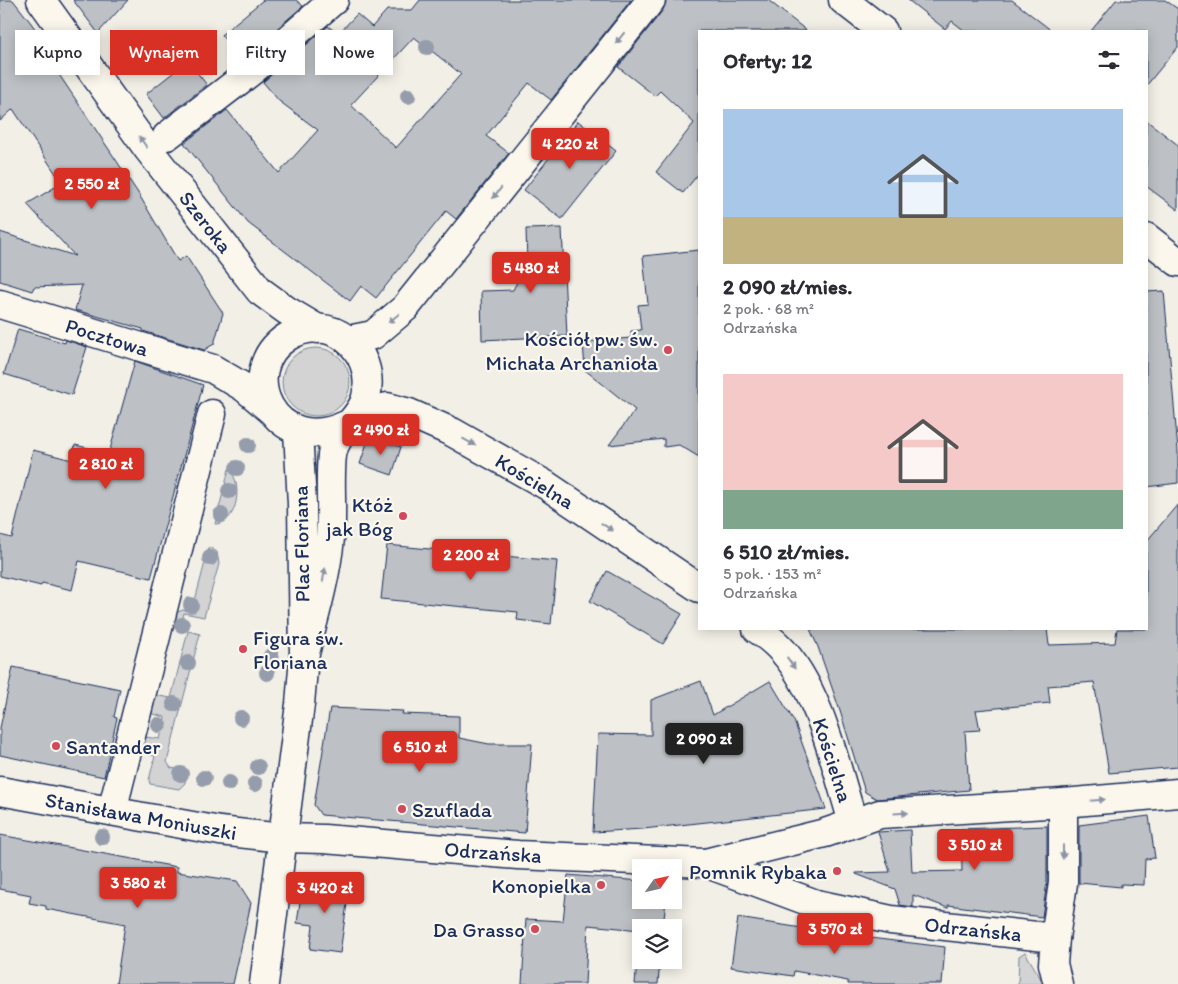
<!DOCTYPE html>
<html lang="pl">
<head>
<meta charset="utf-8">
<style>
  :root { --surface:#fff; --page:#f7f7f7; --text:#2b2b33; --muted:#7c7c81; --accent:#d93025 }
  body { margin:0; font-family:Itim,sans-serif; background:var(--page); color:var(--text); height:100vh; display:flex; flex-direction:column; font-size:19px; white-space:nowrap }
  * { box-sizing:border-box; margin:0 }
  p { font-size:16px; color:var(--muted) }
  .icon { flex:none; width:28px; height:28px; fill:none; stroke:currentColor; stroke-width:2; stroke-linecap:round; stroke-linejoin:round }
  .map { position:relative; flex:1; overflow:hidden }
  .panel { position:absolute; left:698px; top:30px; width:450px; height:600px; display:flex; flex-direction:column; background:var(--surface); border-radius:0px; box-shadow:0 2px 12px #0003 }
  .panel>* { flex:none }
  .hud { position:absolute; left:15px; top:30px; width:475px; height:45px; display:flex; gap:10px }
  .needle { width:32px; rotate:56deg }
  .fabs { position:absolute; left:632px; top:859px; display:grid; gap:10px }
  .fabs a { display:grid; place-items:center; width:50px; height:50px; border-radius:0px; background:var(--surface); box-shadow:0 2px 12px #0003; font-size:25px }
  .price { position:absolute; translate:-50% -42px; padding:0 11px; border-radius:5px; background:var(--accent); color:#fff; font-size:16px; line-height:32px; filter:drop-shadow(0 1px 2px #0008) }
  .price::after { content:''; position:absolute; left:50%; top:30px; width:15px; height:11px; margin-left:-8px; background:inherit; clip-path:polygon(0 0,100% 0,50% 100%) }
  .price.active { background:#222; color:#fff }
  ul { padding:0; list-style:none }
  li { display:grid; align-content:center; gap:10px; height:265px; padding:0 25px }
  li span { display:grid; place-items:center; height:155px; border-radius:0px; color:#555 }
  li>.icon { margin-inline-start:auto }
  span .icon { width:90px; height:90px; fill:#fffc; stroke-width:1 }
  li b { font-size:21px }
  h2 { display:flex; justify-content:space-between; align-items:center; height:60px; padding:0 25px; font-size:21px }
  .pill { padding:0 18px; border-radius:0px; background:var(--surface); box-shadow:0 2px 12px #0003; font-size:18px; line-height:45px }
  .pill.active { background:var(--accent); color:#fff }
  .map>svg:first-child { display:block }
</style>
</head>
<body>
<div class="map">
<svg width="1178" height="984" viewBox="0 0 1178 984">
  <rect width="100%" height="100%" fill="#f2efe6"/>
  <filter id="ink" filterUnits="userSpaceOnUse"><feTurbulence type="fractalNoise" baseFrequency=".02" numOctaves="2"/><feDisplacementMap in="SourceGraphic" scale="10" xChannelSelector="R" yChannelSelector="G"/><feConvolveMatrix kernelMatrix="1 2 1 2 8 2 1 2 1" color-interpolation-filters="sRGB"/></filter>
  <g filter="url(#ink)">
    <g fill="#d2d3d2" stroke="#768198">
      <circle cx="316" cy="382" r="34"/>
      <path d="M229 469C244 484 237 525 215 524Z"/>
      <path d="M209 547 217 552 219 564 204 617 184 613 180 629 171 626 175 613 183 610 192 612Z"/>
      <path d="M188 631 200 634 167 762 171 768 183 770 186 774 185 783 179 789 150 784 149 780 155 756 137 752 145 737 160 739 165 717 149 713 154 695 171 698Z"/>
      <path d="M1025 952 1044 984H1018L1019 956Z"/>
    </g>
    <g fill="#bdc0c4" stroke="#1b2f5e" fill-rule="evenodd">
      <path d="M0 0H13L31 23 61 66 56 70 138 193 178 261 186 256 223 313 214 344 204 350 143 331V329L75 310 82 285 34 287 32 291 0 281V232L75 256 27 204 62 183 13 109 0 121Z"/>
      <path d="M73 0H128L98 33Z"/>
      <path d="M263 0H296L303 6 242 59 221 35Z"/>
      <path d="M420 0H631L551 100 529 83 486 136 509 153 456 219 446 211 376 298 361 286 350 301 248 223 184 143 227 110 279 173 318 130 279 101 263 82 328 26 338 34 357 14 372 27 387 10H412ZM414 37 461 74 396 148 351 105Z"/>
      <path d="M666 0H768L807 31H699V173L683 193 656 172 694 123 660 91 655 96 618 67 663 10Z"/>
      <path d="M908 0H1012L1052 31H965L952 21 945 29Z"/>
      <path d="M1116 0H1165L1178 9V47L1146 86V31H1091Z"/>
      <path d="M188 61 207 85 164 118 146 94Z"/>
      <path d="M1146 120 1178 145V210L1146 186Z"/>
      <path d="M578 121 616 151 562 219 524 190Z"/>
      <path d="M562 228 567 336 482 340 481 291 513 290 527 262 526 229Z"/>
      <path d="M699 250V457L679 445 664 447V439L609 445 635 410 585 370 583 342 631 338V331L641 330 638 305 648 304 643 256Z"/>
      <path d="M1164 291 1178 451V483L1146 487V292Z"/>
      <path d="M18 329 65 343 66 340 87 347 72 395 4 374Z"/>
      <path d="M135 361 203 385 151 578 79 561 72 590 42 583 41 586 0 576V535L12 538 33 450 72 460 75 445 109 453Z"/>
      <path d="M369 437 401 447 392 475 360 464Z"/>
      <path d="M1178 504V767L1109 773 1094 682 1048 686 1050 703 976 710 980 730 965 731 969 790 877 799 865 792 840 711 818 647 810 629H1047L1049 645 1115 643 1117 629H1146V542Z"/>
      <path d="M387 545 557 561 551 624 517 620 518 612 381 599Z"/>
      <path d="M607 571 682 614 663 644 590 601Z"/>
      <path d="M13 667 120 689 114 717 117 718 104 777 0 755V728Z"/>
      <path d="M701 681 713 715 770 681 794 721 826 809 643 829 593 832 598 734 651 735V700Z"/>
      <path d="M330 708 403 711 402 714 459 716V738L489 744H532L525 833 321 815 314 805Z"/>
      <path d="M1149 816 1155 858 1145 859 1144 885 1121 884V887L1079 883V825Z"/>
      <path d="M1047 826V882L1042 917 948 905V908L913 895V907L900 905 895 889 856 874V873L890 872 878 832 910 830 912 872 962 871 961 829Z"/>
      <path d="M0 835 177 867V872L237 881 251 903 233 984H116L125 924 46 909V906L29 903 31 895 0 889Z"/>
      <path d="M568 875 641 881V901L666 900 663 928H641V960H660L658 984H635L640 930 588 925 585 984H522L526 919 563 921Z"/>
      <path d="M319 878 350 882 340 953 310 949 313 925 297 923 302 888 317 890Z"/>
      <path d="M738 918 853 936 945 947 942 984H848V981L794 971 793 976 731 967Z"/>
    </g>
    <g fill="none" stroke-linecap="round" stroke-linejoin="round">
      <defs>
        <g id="minor">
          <path d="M41 0 148 149 260 291 286 310 318 329"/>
          <path d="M843 0 883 31"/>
          <path d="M167 136 253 70 334 0"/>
          <path d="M1146 237 1178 262"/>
          <path d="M0 304 213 369 245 388 272 411"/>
          <path d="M348 340 373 335 405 308 651 0"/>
          <path d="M358 414 387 407 409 413 452 432 546 485 699 588"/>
          <path d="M757 629C764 634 772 640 778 646 819 686 836 768 853 822"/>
          <path d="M304 657C314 618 326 578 330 538 333 511 329 482 332 455 335 431 362 418 366 397 377 350 330 310 287 337 234 371 274 459 346 425"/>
          <path d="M0 791 220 831 282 838 324 839 518 855 705 863 825 833 880 814 1063 803 1178 793"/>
          <path d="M112 811 212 414"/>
          <path d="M705 863 816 904 891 920 1055 938 1053 964 1058 984"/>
          <path d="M1055 938 1063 883V803"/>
          <path d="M264 984 300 704 304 657 302 504 298 431"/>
        </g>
      </defs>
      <use href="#minor" stroke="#1b2f5e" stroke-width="31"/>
      <use href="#minor" stroke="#fbf7ec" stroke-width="28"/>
    </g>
    <g fill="#959cab">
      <circle cx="427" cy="47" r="8"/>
      <circle cx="408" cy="96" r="8"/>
      <circle cx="248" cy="445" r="8"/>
      <circle cx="237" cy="468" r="8"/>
      <circle cx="229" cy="491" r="8"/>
      <circle cx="221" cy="515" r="8"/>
      <circle cx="210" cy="558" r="8"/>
      <circle cx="191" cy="605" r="8"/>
      <circle cx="182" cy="625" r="8"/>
      <circle cx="271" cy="656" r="8"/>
      <circle cx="188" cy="663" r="8"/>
      <circle cx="267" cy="673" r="8"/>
      <circle cx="174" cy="704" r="8"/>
      <circle cx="241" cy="718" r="8"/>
      <circle cx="159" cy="725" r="8"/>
      <circle cx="258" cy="767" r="8"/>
      <circle cx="181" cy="774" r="8"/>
      <circle cx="204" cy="778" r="8"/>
      <circle cx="229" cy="783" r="8"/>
      <circle cx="255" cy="784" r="8"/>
      <circle cx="102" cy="837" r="8"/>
    </g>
    <defs><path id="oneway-solid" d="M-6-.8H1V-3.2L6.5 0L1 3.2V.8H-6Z" transform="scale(1.25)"/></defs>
    <g fill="#8b93a5">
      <use href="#oneway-solid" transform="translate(620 38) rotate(128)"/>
      <use href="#oneway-solid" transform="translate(143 142) rotate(-125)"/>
      <use href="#oneway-solid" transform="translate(497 193) rotate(129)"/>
      <use href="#oneway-solid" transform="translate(394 318) rotate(141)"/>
      <use href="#oneway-solid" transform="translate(469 442) rotate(29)"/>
      <use href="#oneway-solid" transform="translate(607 527) rotate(34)"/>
      <use href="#oneway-solid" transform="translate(324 575) rotate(-80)"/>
      <use href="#oneway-solid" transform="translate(791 663) rotate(55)"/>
      <use href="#oneway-solid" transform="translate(1098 800) rotate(-5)"/>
      <use href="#oneway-solid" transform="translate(901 813) rotate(-4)"/>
      <use href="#oneway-solid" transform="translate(1063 852) rotate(90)"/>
    </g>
  </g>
  <g fill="#d1495b" stroke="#fbf7ec" stroke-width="2">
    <circle cx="668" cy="350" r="5"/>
    <circle cx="403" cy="516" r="5"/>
    <circle cx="243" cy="649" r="5"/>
    <circle cx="56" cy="746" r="5"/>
    <circle cx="402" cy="809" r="5"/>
    <circle cx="837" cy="871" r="5"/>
    <circle cx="601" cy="885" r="5"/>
    <circle cx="535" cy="929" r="5"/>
  </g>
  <g text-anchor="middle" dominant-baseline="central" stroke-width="4.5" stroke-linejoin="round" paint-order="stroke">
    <g font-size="21" fill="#1b2f5e" stroke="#fbf7ec">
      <text transform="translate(206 222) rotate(52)">Szeroka</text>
      <text transform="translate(107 337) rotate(17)">Pocztowa</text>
      <text transform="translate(535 481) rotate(31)">Kościelna</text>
      <text transform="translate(301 544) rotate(-91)">Plac Floriana</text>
      <text transform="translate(833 760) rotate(72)">Kościelna</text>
      <text transform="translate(141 816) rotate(10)">Stanisława Moniuszki</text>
      <text transform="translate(493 852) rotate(4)">Odrzańska</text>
      <text transform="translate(973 929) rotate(6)">Odrzańska</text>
    </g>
    <g font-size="21" fill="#1b2f5e" stroke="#fbf7ec" text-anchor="end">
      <text x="658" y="338">Kościół pw. św.<tspan x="658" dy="24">Michała Archanioła</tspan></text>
      <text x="393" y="504">Któż<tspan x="393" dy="24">jak Bóg</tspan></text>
      <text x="253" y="637" text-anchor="start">Figura św.<tspan x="253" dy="24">Floriana</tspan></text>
      <text x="66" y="746" text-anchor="start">Santander</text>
      <text x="412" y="809" text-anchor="start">Szuflada</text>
      <text x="827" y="871">Pomnik Rybaka</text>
      <text x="591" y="885">Konopielka</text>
      <text x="525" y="929">Da Grasso</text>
    </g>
  </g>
</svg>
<div class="fabs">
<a><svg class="needle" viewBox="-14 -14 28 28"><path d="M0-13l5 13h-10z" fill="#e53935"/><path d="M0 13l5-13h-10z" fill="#7c7c81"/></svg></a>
<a><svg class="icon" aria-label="layers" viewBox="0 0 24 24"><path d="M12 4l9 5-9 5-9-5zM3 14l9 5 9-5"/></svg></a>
</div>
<b class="price" style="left:570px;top:170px">4 220 zł</b>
<b class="price" style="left:92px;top:210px">2 550 zł</b>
<b class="price" style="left:531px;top:294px">5 480 zł</b>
<b class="price" style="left:381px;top:456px">2 490 zł</b>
<b class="price" style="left:106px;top:490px">2 810 zł</b>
<b class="price" style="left:471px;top:581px">2 200 zł</b>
<b class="price active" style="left:704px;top:765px">2 090 zł</b>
<b class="price" style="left:420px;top:773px">6 510 zł</b>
<b class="price" style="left:975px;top:871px">3 510 zł</b>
<b class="price" style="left:138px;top:909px">3 580 zł</b>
<b class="price" style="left:325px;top:914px">3 420 zł</b>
<b class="price" style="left:835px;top:955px">3 570 zł</b>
<div class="hud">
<a class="pill">Kupno</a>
<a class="pill active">Wynajem</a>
<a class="pill">Filtry</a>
<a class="pill">Nowe</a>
</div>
<section class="panel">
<h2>Oferty: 12<svg class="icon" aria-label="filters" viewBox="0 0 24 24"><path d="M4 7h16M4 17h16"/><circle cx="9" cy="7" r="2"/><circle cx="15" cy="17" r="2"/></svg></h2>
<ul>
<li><span style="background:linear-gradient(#a9c7e8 70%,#c2b280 0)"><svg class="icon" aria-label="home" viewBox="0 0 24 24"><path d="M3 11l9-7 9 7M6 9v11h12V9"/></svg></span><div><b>2 090 zł/mies.</b><p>2 pok. · 68 m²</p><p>Odrzańska</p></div></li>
<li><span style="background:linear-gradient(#f6c9c9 75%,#7fa58c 0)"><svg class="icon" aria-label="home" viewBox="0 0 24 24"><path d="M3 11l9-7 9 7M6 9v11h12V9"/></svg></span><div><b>6 510 zł/mies.</b><p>5 pok. · 153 m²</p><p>Odrzańska</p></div></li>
</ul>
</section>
</div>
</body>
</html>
